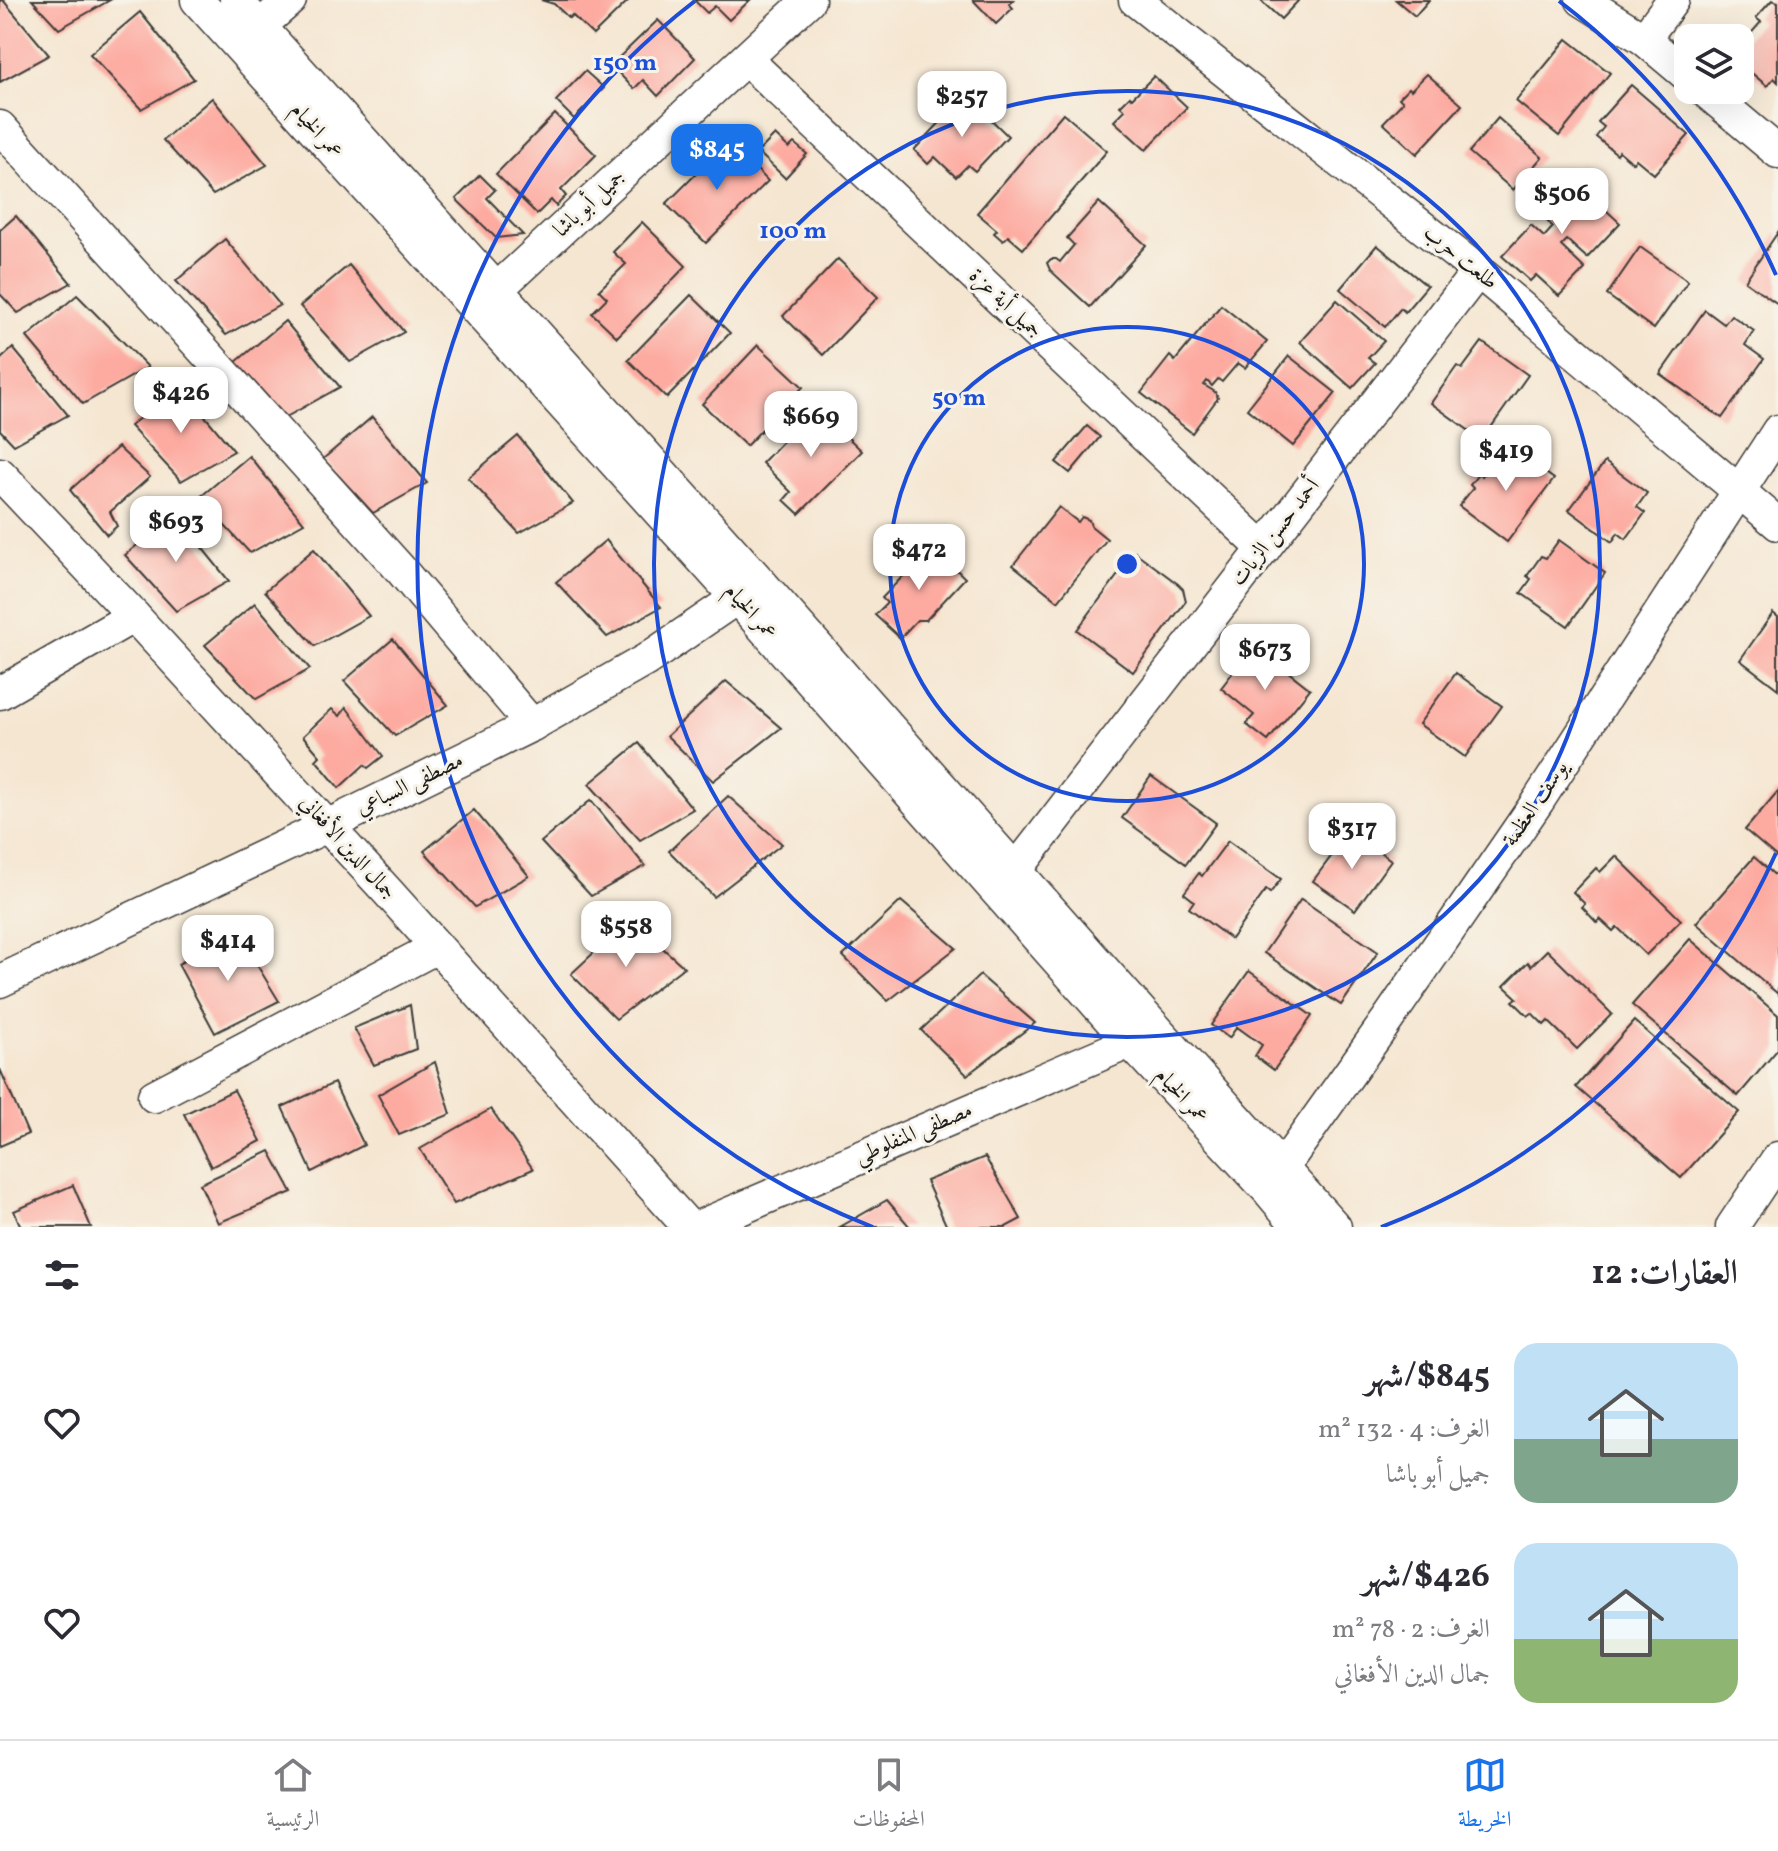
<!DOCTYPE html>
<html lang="ar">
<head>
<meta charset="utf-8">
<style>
  :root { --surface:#fff; --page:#f7f7f7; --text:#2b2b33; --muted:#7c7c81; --line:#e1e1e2; --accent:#1a73e8 }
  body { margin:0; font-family:Vollkorn,Amiri,serif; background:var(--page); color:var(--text); direction:rtl; height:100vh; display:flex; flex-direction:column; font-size:30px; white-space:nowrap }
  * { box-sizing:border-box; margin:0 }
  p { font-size:26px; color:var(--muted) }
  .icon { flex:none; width:44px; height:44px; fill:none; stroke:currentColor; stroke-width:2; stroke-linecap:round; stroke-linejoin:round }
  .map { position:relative; height:1227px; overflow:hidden; direction:ltr }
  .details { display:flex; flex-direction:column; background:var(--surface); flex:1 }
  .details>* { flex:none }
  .tools { position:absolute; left:1674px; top:24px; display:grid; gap:16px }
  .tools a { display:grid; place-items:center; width:80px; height:80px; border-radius:16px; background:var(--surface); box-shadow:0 8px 32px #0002; font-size:40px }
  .price { position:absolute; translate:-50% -68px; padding:0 18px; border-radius:16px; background:#fff; color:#222; font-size:26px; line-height:52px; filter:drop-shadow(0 2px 4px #0008) }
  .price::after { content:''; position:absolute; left:50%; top:48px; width:24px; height:18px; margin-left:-12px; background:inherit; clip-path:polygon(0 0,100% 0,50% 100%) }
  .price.on { background:var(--accent); color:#fff }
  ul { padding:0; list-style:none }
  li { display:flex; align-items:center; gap:24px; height:200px; padding:0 40px }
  li span { display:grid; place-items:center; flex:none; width:224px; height:160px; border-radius:24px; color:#555 }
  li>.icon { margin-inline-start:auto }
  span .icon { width:96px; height:96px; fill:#fffc; stroke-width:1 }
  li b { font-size:34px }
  h2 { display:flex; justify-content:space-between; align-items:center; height:96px; padding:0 40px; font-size:34px }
  .tab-bar { display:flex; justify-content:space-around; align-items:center; height:112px; border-top:2px solid var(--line); background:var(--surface); font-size:22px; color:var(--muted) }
  .tab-bar a { display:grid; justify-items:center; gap:4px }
  .tab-bar .on { color:var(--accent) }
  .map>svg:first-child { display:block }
</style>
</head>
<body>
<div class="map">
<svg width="1778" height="1227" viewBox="0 0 1778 1227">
  <rect width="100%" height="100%" fill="#f7f3e8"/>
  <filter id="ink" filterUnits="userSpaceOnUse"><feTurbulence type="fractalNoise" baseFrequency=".0125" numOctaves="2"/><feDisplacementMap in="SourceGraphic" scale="16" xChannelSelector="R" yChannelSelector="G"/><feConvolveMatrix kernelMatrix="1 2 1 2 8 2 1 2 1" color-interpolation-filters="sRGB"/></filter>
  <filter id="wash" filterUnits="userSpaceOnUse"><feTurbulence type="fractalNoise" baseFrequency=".006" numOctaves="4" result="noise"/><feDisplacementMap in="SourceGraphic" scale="32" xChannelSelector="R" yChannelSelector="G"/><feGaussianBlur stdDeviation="1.8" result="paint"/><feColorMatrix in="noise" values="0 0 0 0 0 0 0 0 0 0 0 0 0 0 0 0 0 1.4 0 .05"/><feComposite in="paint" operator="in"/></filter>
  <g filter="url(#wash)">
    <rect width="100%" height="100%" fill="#f5e6d1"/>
    <g id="blocks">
      <g fill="#fdaba1">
        <path d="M0 0H3L49 55 0 82Z"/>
        <path d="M32 0H110L59 29Z"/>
        <path d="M541 0H629L593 35 572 15 569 18 554 4Z"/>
        <path d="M694 0H750L729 20 715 6 707 13Z"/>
        <path d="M973 0H1013L1009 4 1013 8 996 24Z"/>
        <path d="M1260 0H1299L1281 19Z"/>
        <path d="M1396 0H1429L1415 16Z"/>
        <path d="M1772 0 1778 2V82L1774 78 1767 86 1740 63V46L1761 22 1756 18Z"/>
        <path d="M140 12 194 79 141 109 90 54Z"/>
        <path d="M658 20 695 58 658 96 643 80 634 89 611 65Z"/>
        <path d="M1567 39 1610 73 1559 136 1516 101Z"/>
        <path d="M585 71 604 88 574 119 556 101Z"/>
        <path d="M1427 74 1462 105 1417 154 1383 123 1403 102 1399 98 1409 88 1411 90Z"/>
        <path d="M1154 76 1187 107 1146 150 1114 121 1125 110 1120 106 1130 96 1132 98Z"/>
        <path d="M1631 85 1689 135 1654 174 1636 159 1633 163 1619 151 1617 154 1596 137 1604 127 1598 122Z"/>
        <path d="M966 95 1008 136 975 171 968 165 956 177 935 157 928 164 914 150Z"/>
        <path d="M212 98 267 165 213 195 163 140Z"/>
        <path d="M1063 113 1107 151 1023 249 1008 236 1003 241 994 233 997 230 977 213Z"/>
        <path d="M555 114 596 155 561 190 566 196 556 206 551 200 537 214 496 174Z"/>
        <path d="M1498 118 1542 157 1513 190 1469 152Z"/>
        <path d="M775 135 789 148 794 143 807 154 785 178 758 152Z"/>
        <path d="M729 141 768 181 706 243 666 204Z"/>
        <path d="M1566 173 1620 223 1587 258 1567 240 1561 246 1585 269 1559 296 1536 275 1530 281 1502 256 1531 225 1544 237 1553 227 1533 207Z"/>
        <path d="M480 175 495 190 487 198 523 235 496 238 456 199Z"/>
        <path d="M1099 202 1146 245 1090 307 1050 270 1047 263 1051 259H1056L1060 262 1074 245 1067 238Z"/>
        <path d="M16 216 71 283 18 313 0 294V230Z"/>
        <path d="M642 222 686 266 617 337 592 313 607 298 599 290 626 264 613 252Z"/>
        <path d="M1778 232V304L1745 281Z"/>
        <path d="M225 239 280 305 226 335 176 281Z"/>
        <path d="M1377 245 1427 286 1405 312 1401 308 1385 327 1340 289Z"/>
        <path d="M1640 247 1688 281 1654 329 1607 295Z"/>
        <path d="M838 259 878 297 823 355 783 316Z"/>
        <path d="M349 265 404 332 350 362 300 306Z"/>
        <path d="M77 295 148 367 83 404 27 337Z"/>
        <path d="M691 295 730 333 667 398 628 360Z"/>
        <path d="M1337 300 1384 341 1368 358 1375 363 1352 388 1300 342Z"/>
        <path d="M1221 305 1267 342 1245 368 1238 363 1222 382 1218 379 1212 386 1207 381 1204 385 1215 392 1218 398 1192 433 1141 393 1170 356 1175 361Z"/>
        <path d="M1705 310 1724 324 1731 315 1754 331 1745 345 1764 359 1722 418 1660 374Z"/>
        <path d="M285 321 340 387 286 417 236 362Z"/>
        <path d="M1482 342 1528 375 1482 440 1431 403 1457 366 1462 369Z"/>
        <path d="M758 345 803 387 746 446 702 404Z"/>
        <path d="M13 348 68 415 14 445 0 430V360Z"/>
        <path d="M1289 356 1336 393 1293 446 1247 409Z"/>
        <path d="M179 385 234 451 181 481 130 426Z"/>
        <path d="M816 407 862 451 799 514 784 500 791 492 762 463Z"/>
        <path d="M372 417 427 483 373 513 323 459Z"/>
        <path d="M1087 426 1100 437 1070 473 1056 462Z"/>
        <path d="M518 436 573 503 519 533 468 478Z"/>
        <path d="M1506 444 1554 479 1507 542 1459 506 1473 488 1470 485 1479 473 1482 476Z"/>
        <path d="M118 447 150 477 110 512 117 526 107 535 70 490Z"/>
        <path d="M249 456 304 523 250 553 199 498Z"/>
        <path d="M1605 462 1647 493 1637 507 1645 513 1626 539 1618 533 1612 542 1569 510Z"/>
        <path d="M1059 507 1078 522 1082 517 1089 520 1091 526 1107 539 1058 601 1013 565Z"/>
        <path d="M175 514 229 581 176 611 125 555Z"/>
        <path d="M606 540 661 607 607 637 556 582Z"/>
        <path d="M1559 540 1605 573 1568 626 1521 593 1531 579 1527 576 1541 556 1546 558Z"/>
        <path d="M932 546 965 578 926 620H917L900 638 875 615 887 603 882 598Z"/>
        <path d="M314 549 369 616 315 646 265 591Z"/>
        <path d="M1135 552 1178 584 1183 589 1186 601 1133 672 1077 630Z"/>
        <path d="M255 603 310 669 256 699 205 645Z"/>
        <path d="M1773 613 1778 617V689L1740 660Z"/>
        <path d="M393 639 448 705 395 736 344 681Z"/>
        <path d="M1254 645 1310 689 1268 741 1246 724 1254 715 1221 688Z"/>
        <path d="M1456 673 1502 706 1465 757 1419 724Z"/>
        <path d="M726 681 781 728 713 781 667 736Z"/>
        <path d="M346 707 383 756 368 768 364 765 339 788 316 760 320 756 303 736 332 709 340 716Z"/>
        <path d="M639 743 693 809 640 840 589 784Z"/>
        <path d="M1151 776 1216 823 1186 864 1122 818Z"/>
        <path d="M1778 791V858L1745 830Z"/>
        <path d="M728 796 782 844 714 897 669 851Z"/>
        <path d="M591 800 645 866 591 896 541 842Z"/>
        <path d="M474 810 529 876 475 907 424 851Z"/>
        <path d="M1350 831 1391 860 1355 910 1313 881Z"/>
        <path d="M1228 841 1281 879 1270 893 1266 890 1231 939 1189 908 1194 901 1184 893 1199 873 1202 876Z"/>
        <path d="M1616 856 1681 920 1646 955 1617 927 1613 931 1600 919 1597 923 1582 907 1585 904 1573 892 1596 868 1600 872Z"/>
        <path d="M1754 857 1778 878V994L1696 923Z"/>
        <path d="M1301 899 1378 952 1341 1005 1264 953Z"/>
        <path d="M901 901 956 948 888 1001 843 956Z"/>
        <path d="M630 919 684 967 616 1019 571 974Z"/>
        <path d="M238 934 279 1001 215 1033 178 964Z"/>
        <path d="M1690 939 1778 1015V1049L1738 1096 1632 1005Z"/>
        <path d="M1547 950 1612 1014 1577 1049 1548 1021 1544 1025 1532 1013 1528 1016 1513 1001 1517 998 1504 986 1528 962 1531 966Z"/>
        <path d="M1249 971 1312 1016 1274 1070 1255 1056 1262 1045 1237 1027 1229 1038 1211 1025Z"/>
        <path d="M980 975 1035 1023 967 1075 921 1030Z"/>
        <path d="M410 1005 416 1049 374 1065 354 1028Z"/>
        <path d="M1634 1021 1739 1112 1681 1178 1576 1087Z"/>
        <path d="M435 1062 451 1114 399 1135 378 1095Z"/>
        <path d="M0 1069 28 1134 0 1146Z"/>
        <path d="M334 1083 364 1145 312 1172 282 1107Z"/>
        <path d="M234 1090 261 1141 211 1167 184 1114Z"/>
        <path d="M491 1109 533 1169 454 1204 420 1149Z"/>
        <path d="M270 1151 292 1192 218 1223 200 1184Z"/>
        <path d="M985 1157 1021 1219 1006 1227H947L926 1181Z"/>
        <path d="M73 1185 91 1227H21L14 1211Z"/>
        <path d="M887 1200 910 1227H840Z"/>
      </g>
    </g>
  </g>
  <g filter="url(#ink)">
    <use href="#blocks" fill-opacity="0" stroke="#3d3a37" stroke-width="2"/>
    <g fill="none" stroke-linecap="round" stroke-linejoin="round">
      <defs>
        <g id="minor">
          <path d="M197 0 737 598 1130 1042 1267 1189 1299 1227"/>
          <path d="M236 0 760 582 1143 1014 1335 1227"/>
          <path d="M1135 0 1478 271 1778 524"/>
          <path d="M1582 0 1644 39 1688 76"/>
          <path d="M260 26 290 0"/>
          <path d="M1644 39 1673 0"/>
          <path d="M746 59 1264 549"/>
          <path d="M1704 90 1778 152"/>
          <path d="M0 127 206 353 401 570 532 725"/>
          <path d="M481 304 809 0"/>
          <path d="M0 474 134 616 387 891 689 1227"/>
          <path d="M0 693 134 616"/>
          <path d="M1016 870 1478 271"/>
          <path d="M0 981 327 826 532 725 646 660 754 586"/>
          <path d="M154 1096 437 947"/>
          <path d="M1282 1168 1388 1019 1538 801 1778 431"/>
          <path d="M698 1227 1130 1042"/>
          <path d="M1732 1227 1778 1158"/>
        </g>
      </defs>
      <use href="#minor" stroke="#3d3a37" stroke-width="35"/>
      <use href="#minor" stroke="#fff" stroke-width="32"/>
    </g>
  </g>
  <g fill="none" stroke="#1d4ed8" stroke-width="4">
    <circle cx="1127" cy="564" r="237"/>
    <circle cx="1127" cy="564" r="473"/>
    <path d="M1776 853A710 710 0 0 1 1381 1227M873 1227A710 710 0 0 1 695 1M1559 1A710 710 0 0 1 1776 275"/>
  </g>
  <g text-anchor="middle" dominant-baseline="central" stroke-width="6" stroke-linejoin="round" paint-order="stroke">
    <g font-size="22" fill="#1c1c1c" stroke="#f7f3e8">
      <text transform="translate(316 131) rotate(48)">عمر الخيام</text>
      <text transform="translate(590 204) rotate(-43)">جميل أبو باشا</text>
      <text transform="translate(1460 258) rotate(39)">طلعت حرب</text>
      <text transform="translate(1005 304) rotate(43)">جميل أبة عزة</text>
      <text transform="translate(1276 533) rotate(-52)">أحمد حسن الزيات</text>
      <text transform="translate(750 612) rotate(48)">عمر الخيام</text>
      <text transform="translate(410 785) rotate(-26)">مصطفى السباعي</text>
      <text transform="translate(1536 804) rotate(-56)">يوسف العظمة</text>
      <text transform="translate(347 848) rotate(48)">جمال الدين الأفغاني</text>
      <text transform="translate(1181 1096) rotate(47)">عمر الخيام</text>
      <text transform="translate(914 1134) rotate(-23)">مصطفى المنفلوطي</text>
    </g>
  </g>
  <circle cx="1127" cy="564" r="12" fill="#1d4ed8" stroke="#f7f3e8" stroke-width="4"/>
  <g font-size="24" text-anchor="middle" font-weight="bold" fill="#1d4ed8" stroke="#f7f3e8" stroke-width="6" stroke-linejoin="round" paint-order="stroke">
    <text x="625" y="70">150 m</text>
    <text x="793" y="238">100 m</text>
    <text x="959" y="405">50 m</text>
  </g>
</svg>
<div class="tools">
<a><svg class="icon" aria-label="layers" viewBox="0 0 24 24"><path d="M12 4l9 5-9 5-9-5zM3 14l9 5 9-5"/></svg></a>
</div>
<b class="price" style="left:962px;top:139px">$257</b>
<b class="price on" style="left:717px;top:192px">$845</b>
<b class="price" style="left:1562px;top:236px">$506</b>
<b class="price" style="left:181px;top:435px">$426</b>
<b class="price" style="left:811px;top:459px">$669</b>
<b class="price" style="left:1506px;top:493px">$419</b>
<b class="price" style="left:176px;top:564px">$693</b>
<b class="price" style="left:919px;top:592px">$472</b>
<b class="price" style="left:1265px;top:692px">$673</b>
<b class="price" style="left:1352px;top:871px">$317</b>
<b class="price" style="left:626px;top:969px">$558</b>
<b class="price" style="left:228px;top:983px">$414</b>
</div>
<section class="details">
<h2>العقارات: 12<svg class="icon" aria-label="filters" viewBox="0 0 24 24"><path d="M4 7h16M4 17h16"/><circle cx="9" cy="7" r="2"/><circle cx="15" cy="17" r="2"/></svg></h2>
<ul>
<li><span style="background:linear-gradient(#bfe0f5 60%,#7fa58c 0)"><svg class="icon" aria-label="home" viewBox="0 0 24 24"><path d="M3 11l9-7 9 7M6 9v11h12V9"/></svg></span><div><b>$845/شهر</b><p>الغرف: 4 · 132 m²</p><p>جميل أبو باشا</p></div><svg class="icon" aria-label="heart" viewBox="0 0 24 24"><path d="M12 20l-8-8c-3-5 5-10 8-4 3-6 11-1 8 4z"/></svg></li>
<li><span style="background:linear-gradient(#bfe0f5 60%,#8fb573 0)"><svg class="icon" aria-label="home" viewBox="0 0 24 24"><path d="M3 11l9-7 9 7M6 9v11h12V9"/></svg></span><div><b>$426/شهر</b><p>الغرف: 2 · 78 m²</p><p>جمال الدين الأفغاني</p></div><svg class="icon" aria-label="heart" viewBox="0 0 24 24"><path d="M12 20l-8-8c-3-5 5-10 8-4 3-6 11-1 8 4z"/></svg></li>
</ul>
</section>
<nav class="tab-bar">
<a class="on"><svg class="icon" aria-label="map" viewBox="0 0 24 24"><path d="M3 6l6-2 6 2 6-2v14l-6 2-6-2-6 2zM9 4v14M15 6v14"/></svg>الخريطة</a>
<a><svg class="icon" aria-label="saved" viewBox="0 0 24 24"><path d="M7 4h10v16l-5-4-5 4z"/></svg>المحفوظات</a>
<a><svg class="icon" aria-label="home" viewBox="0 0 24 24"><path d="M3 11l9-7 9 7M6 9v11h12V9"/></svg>الرئيسية</a>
</nav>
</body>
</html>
